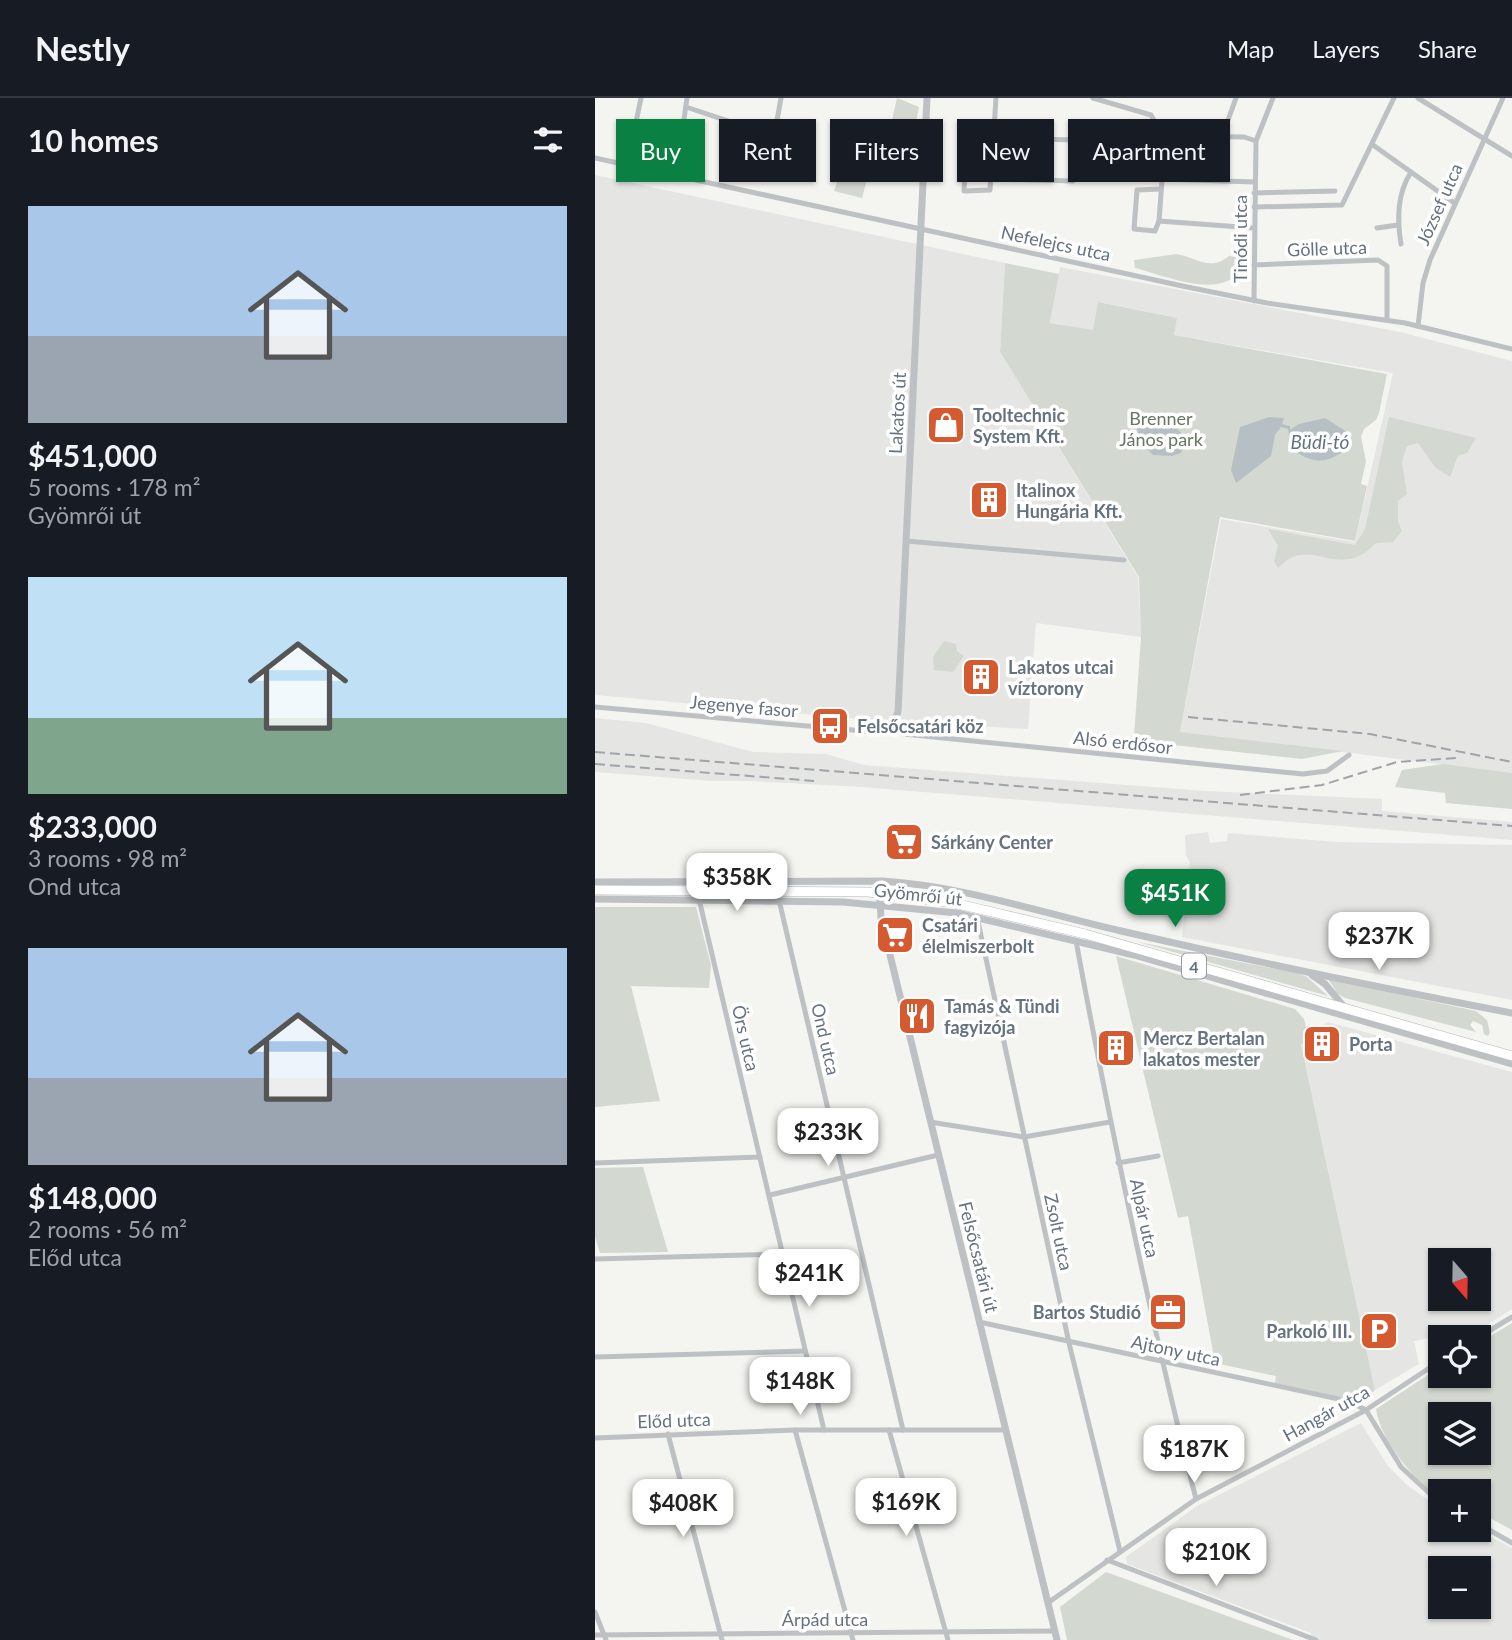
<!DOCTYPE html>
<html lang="en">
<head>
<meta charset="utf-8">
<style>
  :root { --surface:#171b24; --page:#20242c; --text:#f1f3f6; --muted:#9ea1a6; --line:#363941; --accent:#0b8043 }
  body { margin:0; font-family:Lato,sans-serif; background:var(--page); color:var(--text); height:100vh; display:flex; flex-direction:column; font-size:26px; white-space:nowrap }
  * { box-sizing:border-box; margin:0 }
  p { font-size:23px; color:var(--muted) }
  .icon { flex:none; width:38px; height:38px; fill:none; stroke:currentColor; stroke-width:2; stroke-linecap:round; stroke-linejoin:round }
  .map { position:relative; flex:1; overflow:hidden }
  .drawer { display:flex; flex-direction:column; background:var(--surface); width:595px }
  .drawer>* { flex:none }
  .hud { position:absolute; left:21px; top:21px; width:665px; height:63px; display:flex; gap:14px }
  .needle { width:46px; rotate:160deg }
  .fabs { position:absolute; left:833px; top:1150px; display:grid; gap:14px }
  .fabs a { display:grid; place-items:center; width:63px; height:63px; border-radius:0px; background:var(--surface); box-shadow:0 2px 5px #0004; font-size:35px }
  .price { position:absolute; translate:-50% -60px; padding:0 16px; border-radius:14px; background:#fff; color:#222; font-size:23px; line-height:46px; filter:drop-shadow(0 2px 4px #0008) }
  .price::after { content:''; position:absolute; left:50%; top:42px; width:21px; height:16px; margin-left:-10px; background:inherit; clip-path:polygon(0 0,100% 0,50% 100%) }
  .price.current { background:var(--accent); color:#fff }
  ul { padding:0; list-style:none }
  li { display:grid; align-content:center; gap:14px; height:371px; padding:0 28px }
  li span { display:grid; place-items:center; height:217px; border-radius:0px; color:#555 }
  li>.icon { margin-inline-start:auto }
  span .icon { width:126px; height:126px; fill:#fffc; stroke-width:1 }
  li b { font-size:30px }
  h2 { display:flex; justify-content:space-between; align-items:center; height:84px; padding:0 28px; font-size:30px }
  .pill { padding:0 24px; border-radius:0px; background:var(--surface); box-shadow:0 2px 5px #0004; font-size:24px; line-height:63px }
  .pill.current { background:var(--accent); color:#fff }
  header { display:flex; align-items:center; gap:42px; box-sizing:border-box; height:98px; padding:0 35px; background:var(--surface); border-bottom:2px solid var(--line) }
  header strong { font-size:33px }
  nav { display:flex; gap:38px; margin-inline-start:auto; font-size:24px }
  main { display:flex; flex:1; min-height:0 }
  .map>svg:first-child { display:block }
</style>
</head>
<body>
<header>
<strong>Nestly</strong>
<nav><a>Map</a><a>Layers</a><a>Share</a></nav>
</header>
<main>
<section class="drawer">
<h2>10 homes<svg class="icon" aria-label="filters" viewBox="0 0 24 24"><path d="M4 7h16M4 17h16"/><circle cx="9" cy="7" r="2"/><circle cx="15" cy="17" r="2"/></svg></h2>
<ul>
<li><span style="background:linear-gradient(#a9c7e8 60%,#9aa5b1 0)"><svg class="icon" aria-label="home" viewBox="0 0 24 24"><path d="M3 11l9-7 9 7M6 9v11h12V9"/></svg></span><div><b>$451,000</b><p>5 rooms · 178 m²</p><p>Gyömrői út</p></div></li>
<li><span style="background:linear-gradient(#bfe0f5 65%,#7fa58c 0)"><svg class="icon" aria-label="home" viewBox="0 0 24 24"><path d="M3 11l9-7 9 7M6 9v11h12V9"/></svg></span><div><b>$233,000</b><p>3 rooms · 98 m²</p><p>Ond utca</p></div></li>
<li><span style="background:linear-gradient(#a9c7e8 60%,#9aa5b1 0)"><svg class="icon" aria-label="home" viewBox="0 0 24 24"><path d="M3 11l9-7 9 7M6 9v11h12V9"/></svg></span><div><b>$148,000</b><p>2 rooms · 56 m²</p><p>Előd utca</p></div></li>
</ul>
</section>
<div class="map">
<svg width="917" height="1542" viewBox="0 0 917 1542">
  <rect width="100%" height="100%" fill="#f4f4f0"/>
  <g fill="#e5e6e4" fill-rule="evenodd">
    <path d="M0 77 410 165 405 254 543 479 546 539 441 525 433 631 288 623 0 597Z"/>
    <path d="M465 169 805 234 917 263V675L585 634 626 421 760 444 798 275 578 237 582 220 504 204 498 233 455 225Z"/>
    <path d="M0 620 51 625 158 654 231 656 269 667 611 693 787 701V713L917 724V742L267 689 155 683H117L0 674Z"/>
    <path d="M613 734 615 745 632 743 633 735 741 744 917 747V902L587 839 595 764 591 758 590 737Z"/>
    <path d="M733 924 917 974V1211L880 1235 867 1234 819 1243 824 1266 780 1292 706 945 726 941 728 927ZM845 1162H884V1200H845Z"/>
    <path d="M766 1325 793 1368 813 1388 845 1410V1432H883L917 1450V1542H717L716 1535 532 1466 531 1459 602 1408ZM845 1470H884V1508H845Z"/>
  </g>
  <g fill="#d3d9d0" fill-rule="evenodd">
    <path d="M302 0 324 9 315 56 253 48 261 26 294 35Z"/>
    <path d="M249 64 275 70 267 100 239 93Z"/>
    <path d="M582 156C604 161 615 173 634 158L642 159 651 167C628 204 575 179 540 170L539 162Z"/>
    <path d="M410 165 464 176 455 225 498 232 503 204 582 220 579 237 792 276 784 315 781 322 769 331 766 339 771 363 766 386 772 388 760 443 625 419 585 634 748 653 707 661 560 645 539 639 546 539 544 479 405 254Z"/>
    <path d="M794 319 881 340 872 355 863 358 855 379 840 369 823 345 812 348 807 364 812 396 803 403V424L807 433 798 444 781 445C743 486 716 434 683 470L679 463 683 448 673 431 760 447 770 431Z"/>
    <path d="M349 543 361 546 362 553 369 558 358 574 339 572 338 559Z"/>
    <path d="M848 666 917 675V711L851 705 850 695 800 689 807 672Z"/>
    <path d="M0 809H101L116 867 114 890 36 888 65 1003 0 1009Z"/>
    <path d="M543 844 702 875 712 879 733 898Z"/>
    <path d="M521 858 700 911 709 921 714 943 706 946 780 1292 767 1304 680 1285 681 1278 620 1265 593 1118 583 1120Z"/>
    <path d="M733 881 881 913 892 922 895 934 893 938 889 936 887 927 878 923 875 927 881 934 750 900 743 896Z"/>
    <path d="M48 1069 73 1154 5 1155 0 1139V1070Z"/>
    <path d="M917 1225V1432L884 1414V1393H845V1400C819 1382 786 1344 781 1311L845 1269V1278H884V1245ZM845 1316H884V1354H845Z"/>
    <path d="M511 1474 698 1542H472L465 1509Z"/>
  </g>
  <g fill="#b6c0c4">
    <path d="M563 314 593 341 586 355 577 358 558 357 545 344 542 330 550 318Z"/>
    <path d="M674 319 689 320 687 326 695 328V332L704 326 730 320 752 334 757 347C734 365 720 369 696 350L693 331 686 329 680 337 676 358 641 385 636 372 645 329Z"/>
  </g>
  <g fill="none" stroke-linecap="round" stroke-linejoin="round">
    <defs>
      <path id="primary" d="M0 792 273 794 359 805 490 836 917 958"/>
    </defs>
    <use href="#primary" stroke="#b1b5b8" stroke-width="10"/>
    <g stroke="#bdc1c4" stroke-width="5">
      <path d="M498 0 556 17 570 42 564 123 659 130"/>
      <path d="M823 0 917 58"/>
      <path d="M91 9 187 41"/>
      <path d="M179 39 186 0"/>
      <path d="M627 39 641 0"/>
      <path d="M570 42 581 38 649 39 661 43"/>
      <path d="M778 47 858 104"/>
      <path d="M398 54H371L369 93 395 92 401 0"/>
      <path d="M0 60 592 189 672 205 810 225 917 251"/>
      <path d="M32 67 46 0"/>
      <path d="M81 78 92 0"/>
      <path d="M396 81 478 83 479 42 398 40"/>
      <path d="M567 81 660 84"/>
      <path d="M659 95 740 93"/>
      <path d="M659 109 747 107 799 0"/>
      <path d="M564 123 560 133 539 131 542 92 566 91"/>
      <path d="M782 130 803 127"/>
      <path d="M806 146C802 121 802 96 816 74"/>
      <path d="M659 167 783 162 792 168V222"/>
      <path d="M659 203 661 43 678 0"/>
      <path d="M823 228 828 185 835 162 908 0"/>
      <path d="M311 443 529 462"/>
      <path d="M0 609 280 634 296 629 308 636 708 676 732 673 754 657"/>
      <path d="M104 801 229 1332"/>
      <path d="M184 802 308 1332"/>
      <path d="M382 819 474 1245 525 1453"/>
      <path d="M481 843C516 1031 554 1217 601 1401"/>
      <path d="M335 1024 429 1039 515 1024"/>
      <path d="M0 1065 165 1059"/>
      <path d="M523 1065 563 1058"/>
      <path d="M175 1097 343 1057"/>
      <path d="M0 1161 189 1156"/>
      <path d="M384 1224 753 1303 771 1312 806 1369 845 1405"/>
      <path d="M884 1239 917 1219"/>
      <path d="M0 1259 210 1253"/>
      <path d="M200 1332 258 1542"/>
      <path d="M294 1332 353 1542"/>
      <path d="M73 1336 127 1542"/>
      <path d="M0 1340 200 1332H411"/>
      <path d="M884 1426 917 1445"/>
      <path d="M512 1462 721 1542"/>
      <path d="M454 1504 601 1401 771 1312 845 1263"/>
      <path d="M0 1514 11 1542"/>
      <path d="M0 1537 460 1533"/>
    </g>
    <g stroke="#bdc1c4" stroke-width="7">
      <path d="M296 629 303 614 332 0"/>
      <path d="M0 784 287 783C369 788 446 815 526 833 656 863 786 890 917 915"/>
      <path d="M0 801 248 804 362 815 539 857 917 966"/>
      <path d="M285 803 286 820 462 1542"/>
      <path d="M717 877 730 886 750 910"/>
    </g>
    <use href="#primary" stroke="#fff" stroke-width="9"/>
    <g stroke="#9fa4a9" stroke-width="2" stroke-dasharray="10 5" stroke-linecap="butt">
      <path d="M593 619 775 636 917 664"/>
      <path d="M0 654 917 728"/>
      <path d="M0 666 219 683"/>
      <path d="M645 697 727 687 802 664 861 660"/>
    </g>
    <path stroke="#bdc1c4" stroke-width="7" d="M285 802 286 788"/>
  </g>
  <defs>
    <symbol id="shop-square" viewBox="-11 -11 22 22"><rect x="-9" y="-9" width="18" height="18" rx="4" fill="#d65a2f" stroke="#fff"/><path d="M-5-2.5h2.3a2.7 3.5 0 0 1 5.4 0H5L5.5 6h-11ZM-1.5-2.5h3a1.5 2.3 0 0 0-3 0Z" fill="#fff"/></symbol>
    <symbol id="building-square" viewBox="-11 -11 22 22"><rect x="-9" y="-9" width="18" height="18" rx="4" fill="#d65a2f" stroke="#fff"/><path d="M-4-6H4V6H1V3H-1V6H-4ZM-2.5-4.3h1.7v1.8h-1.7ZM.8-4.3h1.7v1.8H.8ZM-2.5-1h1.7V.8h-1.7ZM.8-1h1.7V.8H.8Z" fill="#fff"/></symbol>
    <symbol id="bus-square" viewBox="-11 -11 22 22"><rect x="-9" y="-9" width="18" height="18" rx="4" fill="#d65a2f" stroke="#fff"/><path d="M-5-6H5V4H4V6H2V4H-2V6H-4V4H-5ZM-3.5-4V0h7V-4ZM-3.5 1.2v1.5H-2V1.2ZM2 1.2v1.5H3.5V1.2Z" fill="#fff"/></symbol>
    <symbol id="supermarket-square" viewBox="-11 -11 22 22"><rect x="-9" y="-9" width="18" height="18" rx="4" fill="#d65a2f" stroke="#fff"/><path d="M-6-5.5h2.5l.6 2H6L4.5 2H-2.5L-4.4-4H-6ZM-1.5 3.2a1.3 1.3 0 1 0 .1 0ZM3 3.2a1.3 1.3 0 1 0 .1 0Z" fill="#fff"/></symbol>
    <symbol id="restaurant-square" viewBox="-11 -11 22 22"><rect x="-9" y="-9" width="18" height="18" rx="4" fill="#d65a2f" stroke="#fff"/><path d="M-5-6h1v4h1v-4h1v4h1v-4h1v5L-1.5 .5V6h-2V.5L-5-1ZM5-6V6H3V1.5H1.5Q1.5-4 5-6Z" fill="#fff"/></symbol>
    <symbol id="office-square" viewBox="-11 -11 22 22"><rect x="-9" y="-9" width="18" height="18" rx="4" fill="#d65a2f" stroke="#fff"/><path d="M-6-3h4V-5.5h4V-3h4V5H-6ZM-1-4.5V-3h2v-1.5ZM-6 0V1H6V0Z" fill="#fff"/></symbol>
    <symbol id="parking-square" viewBox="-11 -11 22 22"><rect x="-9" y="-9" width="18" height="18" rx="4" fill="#d65a2f" stroke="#fff"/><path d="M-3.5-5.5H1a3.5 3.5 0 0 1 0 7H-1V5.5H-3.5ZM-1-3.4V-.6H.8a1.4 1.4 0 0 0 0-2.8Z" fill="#fff"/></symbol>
  </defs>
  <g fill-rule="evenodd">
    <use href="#shop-square" x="329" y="305" width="44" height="44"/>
    <use href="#building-square" x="372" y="380" width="44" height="44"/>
    <use href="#building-square" x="364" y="557" width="44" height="44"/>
    <use href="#bus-square" x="213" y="606" width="44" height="44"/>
    <use href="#supermarket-square" x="287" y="722" width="44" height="44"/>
    <use href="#supermarket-square" x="278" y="815" width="44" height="44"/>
    <use href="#restaurant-square" x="300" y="896" width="44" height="44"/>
    <use href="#building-square" x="705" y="924" width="44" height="44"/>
    <use href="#building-square" x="499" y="928" width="44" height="44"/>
    <use href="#office-square" x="551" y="1192" width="44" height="44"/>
    <use href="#parking-square" x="762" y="1211" width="44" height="44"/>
  </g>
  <g text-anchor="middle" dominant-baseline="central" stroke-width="7" stroke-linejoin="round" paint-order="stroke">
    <rect fill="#fff" stroke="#939da5" stroke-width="2" x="587" y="855.5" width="24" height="25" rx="5"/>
    <g font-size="16" font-weight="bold" fill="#65737f">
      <text x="599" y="868">4</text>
    </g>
    <g font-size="18" fill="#65737f" stroke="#fff">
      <text transform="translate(844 106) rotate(-66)">József utca</text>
      <text transform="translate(645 141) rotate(-90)">Tinódi utca</text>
      <text transform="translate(461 145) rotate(12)">Nefelejcs utca</text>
      <text transform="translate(732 150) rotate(-2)">Gölle utca</text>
      <text transform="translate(302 315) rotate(-87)">Lakatos út</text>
      <text transform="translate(149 608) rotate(5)">Jegenye fasor</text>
      <text transform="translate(528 644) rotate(6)">Alsó erdősor</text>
      <text transform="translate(323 796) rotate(6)">Gyömrői út</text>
      <text transform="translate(151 940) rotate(77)">Örs utca</text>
      <text transform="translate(231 941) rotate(77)">Ond utca</text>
      <text transform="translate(550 1120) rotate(78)">Alpár utca</text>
      <text transform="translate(464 1134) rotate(78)">Zsolt utca</text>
      <text transform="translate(384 1159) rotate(76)">Felsőcsatári út</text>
      <text transform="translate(581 1252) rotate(12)">Ajtony utca</text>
      <text transform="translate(731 1315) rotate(-29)">Hangár utca</text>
      <text transform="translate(79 1322) rotate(-2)">Előd utca</text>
      <text x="230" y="1521">Árpád utca</text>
    </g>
    <g font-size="18" font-weight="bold" fill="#65737f" stroke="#fff" text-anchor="start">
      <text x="378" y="317">Tooltechnic<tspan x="378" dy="21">System Kft.</tspan></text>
      <text x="421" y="392">Italinox<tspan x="421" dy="21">Hungária Kft.</tspan></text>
      <text x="413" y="569">Lakatos utcai<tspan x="413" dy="21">víztorony</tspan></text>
      <text x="262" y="628">Felsőcsatári köz</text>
      <text x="336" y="744">Sárkány Center</text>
      <text x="327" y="827">Csatári<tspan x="327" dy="21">élelmiszerbolt</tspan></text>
      <text x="349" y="908">Tamás &amp; Tündi<tspan x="349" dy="21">fagyizója</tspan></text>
      <text x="548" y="940">Mercz Bertalan<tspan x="548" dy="21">lakatos mester</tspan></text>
      <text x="754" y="946">Porta</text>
      <text x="546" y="1214" text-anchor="end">Bartos Studió</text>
      <text x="757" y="1233" text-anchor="end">Parkoló III.</text>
    </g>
    <g font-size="18" fill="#677763" stroke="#fff">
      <text x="566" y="320">Brenner<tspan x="566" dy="21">János park</tspan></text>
    </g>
    <g font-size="19" font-style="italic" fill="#61747d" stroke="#fff">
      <text x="725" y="343">Büdi-tó</text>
    </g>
  </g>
</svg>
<div class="fabs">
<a><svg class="needle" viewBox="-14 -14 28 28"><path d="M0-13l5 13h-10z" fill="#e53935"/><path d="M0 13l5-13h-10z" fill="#9ea1a6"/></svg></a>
<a><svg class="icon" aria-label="locate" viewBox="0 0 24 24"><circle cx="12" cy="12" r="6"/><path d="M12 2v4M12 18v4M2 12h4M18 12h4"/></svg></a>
<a><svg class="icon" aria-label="layers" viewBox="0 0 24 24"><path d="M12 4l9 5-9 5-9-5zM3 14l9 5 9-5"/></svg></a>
<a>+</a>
<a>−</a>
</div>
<b class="price" style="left:142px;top:815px">$358K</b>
<b class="price current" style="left:580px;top:831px">$451K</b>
<b class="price" style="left:784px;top:874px">$237K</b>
<b class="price" style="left:233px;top:1070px">$233K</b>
<b class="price" style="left:214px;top:1211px">$241K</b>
<b class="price" style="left:205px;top:1319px">$148K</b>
<b class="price" style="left:599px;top:1387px">$187K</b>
<b class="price" style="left:311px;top:1440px">$169K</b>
<b class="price" style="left:88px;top:1441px">$408K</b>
<b class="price" style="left:621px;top:1490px">$210K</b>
<div class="hud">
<a class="pill current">Buy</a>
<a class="pill">Rent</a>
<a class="pill">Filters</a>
<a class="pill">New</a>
<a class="pill">Apartment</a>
</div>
</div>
</main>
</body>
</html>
